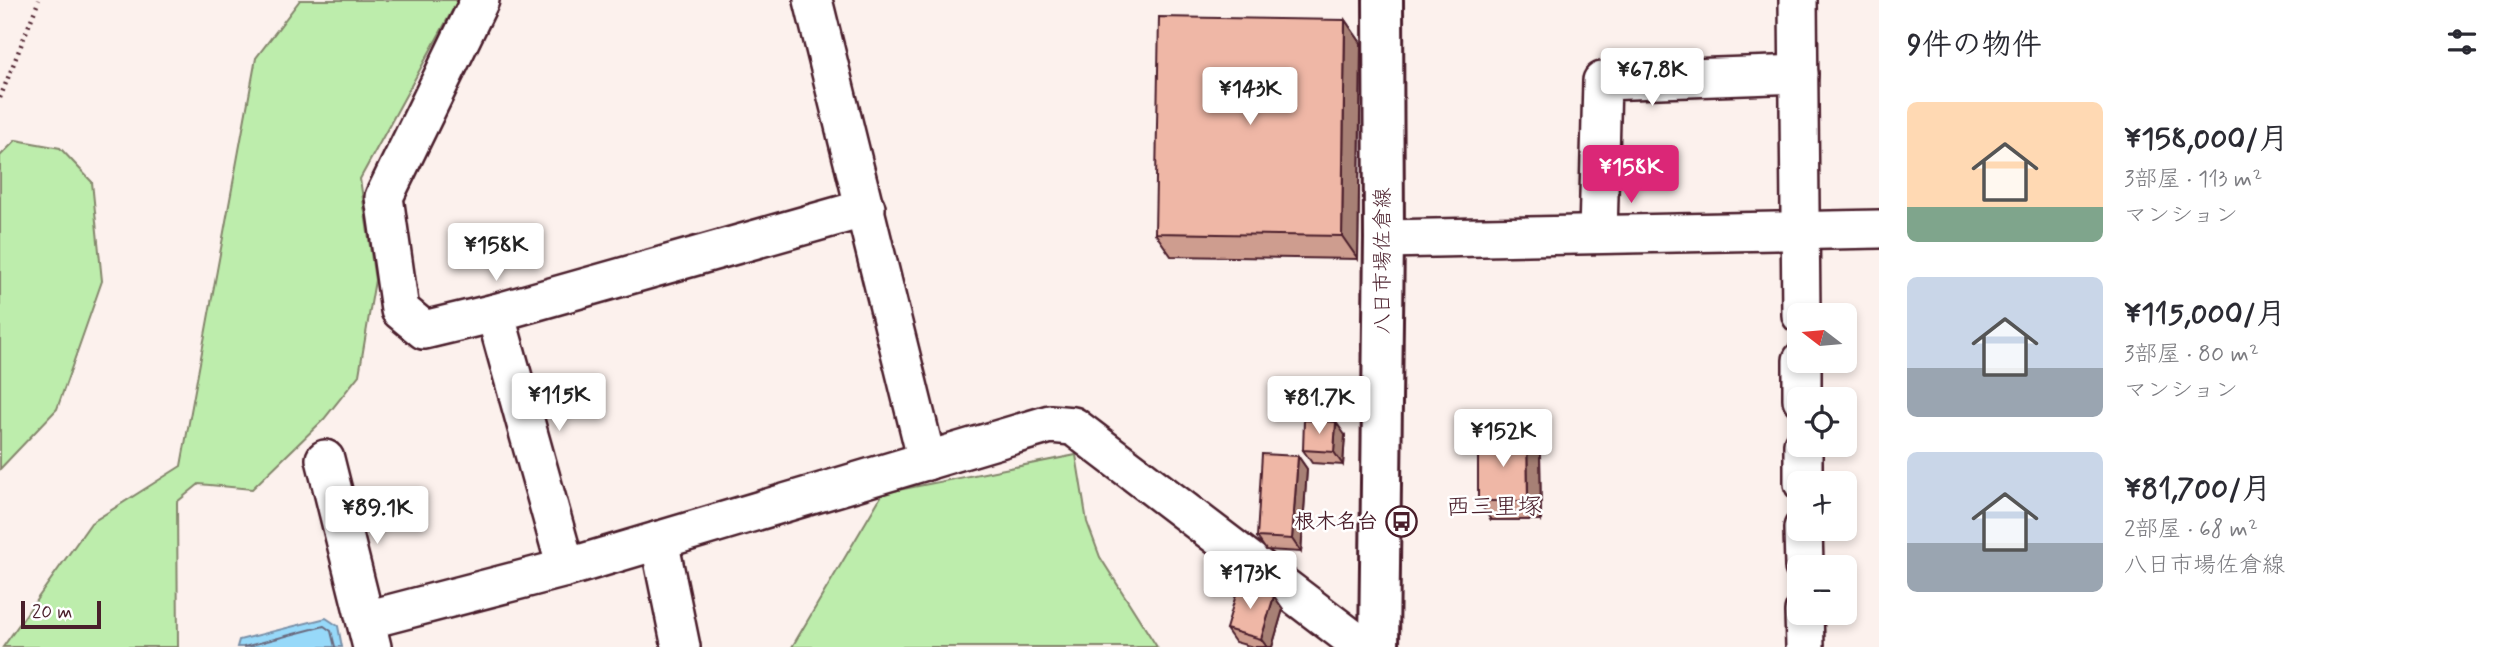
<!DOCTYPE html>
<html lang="ja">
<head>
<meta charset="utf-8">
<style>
  :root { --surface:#fff; --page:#f7f7f7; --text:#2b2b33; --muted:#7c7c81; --accent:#db2777 }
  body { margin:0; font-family:Mynerve,"Klee One",sans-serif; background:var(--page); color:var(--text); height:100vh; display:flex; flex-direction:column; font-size:26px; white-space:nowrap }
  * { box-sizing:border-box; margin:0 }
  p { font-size:23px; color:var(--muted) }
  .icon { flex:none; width:38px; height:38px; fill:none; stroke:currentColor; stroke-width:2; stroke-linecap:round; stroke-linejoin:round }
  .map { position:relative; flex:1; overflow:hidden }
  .panel { display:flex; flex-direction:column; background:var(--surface); width:630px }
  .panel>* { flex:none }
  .needle { width:46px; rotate:286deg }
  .buttons { position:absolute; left:1787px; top:303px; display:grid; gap:14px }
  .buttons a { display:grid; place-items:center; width:70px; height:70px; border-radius:10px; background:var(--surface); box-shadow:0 4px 10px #0003; font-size:35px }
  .scale { position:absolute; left:21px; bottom:18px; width:80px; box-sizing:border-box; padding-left:7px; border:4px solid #4a1f2b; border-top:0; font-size:19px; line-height:24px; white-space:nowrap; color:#4a1f2b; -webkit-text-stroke:5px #fff; paint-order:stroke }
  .price { position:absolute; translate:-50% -60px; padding:0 16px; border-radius:7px; background:#fff; color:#222; font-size:23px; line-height:46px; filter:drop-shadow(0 2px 4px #0008) }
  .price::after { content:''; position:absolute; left:50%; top:42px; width:21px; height:16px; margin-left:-10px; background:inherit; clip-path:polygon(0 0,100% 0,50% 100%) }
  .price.active { background:var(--accent); color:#fff }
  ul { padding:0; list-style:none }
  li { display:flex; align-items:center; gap:21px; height:175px; padding:0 28px }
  li span { display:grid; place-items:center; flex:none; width:196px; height:140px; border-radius:10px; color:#555 }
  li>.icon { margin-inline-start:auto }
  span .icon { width:84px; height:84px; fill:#fffc; stroke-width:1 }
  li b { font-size:30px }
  h2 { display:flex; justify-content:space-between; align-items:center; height:84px; padding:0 28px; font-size:30px }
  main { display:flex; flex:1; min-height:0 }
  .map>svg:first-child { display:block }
</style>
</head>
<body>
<main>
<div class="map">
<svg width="1879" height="647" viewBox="0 0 1879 647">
  <rect width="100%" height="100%" fill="#fcf1ed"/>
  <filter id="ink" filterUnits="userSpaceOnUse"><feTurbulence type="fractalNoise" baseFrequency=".0143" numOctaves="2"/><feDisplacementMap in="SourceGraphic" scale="14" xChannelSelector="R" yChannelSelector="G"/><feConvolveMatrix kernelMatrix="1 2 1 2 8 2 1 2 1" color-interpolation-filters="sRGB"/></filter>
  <g filter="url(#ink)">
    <g fill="#bdedac" stroke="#84866c" stroke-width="2">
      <path d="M300 0H458L360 179 375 280 359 375 324 419 252 489 199 484 177 502 178 647H3L91 523 181 466 256 58Z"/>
      <path d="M16 140 60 148 92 182 102 281 57 409 0 469V156Z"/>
      <path d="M1076 455 1087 522 1100 557 1157 647H792L883 493Z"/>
    </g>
    <path fill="#97d9f9" stroke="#788fa7" stroke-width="2" d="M326 618 338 626 342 647H237L239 640Z"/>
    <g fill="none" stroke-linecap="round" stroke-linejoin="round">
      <path stroke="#69697d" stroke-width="2" d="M244 647 324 626 331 631 335 647"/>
      <defs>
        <g id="minor">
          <path d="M480 0 384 197 400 310 424 330 495 313 866 208"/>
          <path d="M813 0 927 461"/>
          <path d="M1798 0 1801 315"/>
          <path d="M1598 234 1602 81 1799 74"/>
          <path d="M1384 239 1879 229"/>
          <path d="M495 313 566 568"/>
          <path d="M1802 360V399"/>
          <path d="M1803 444V483"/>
          <path d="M325 459 372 647"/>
          <path d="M1803 528 1804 567"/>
          <path d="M659 540 681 647"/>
          <path d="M1804 612 1805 647"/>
          <path d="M366 620 566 568 1050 424 1073 426 1363 647"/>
        </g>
        <path id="major" d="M1379 647 1384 239 1383 0"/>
      </defs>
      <use href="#minor" stroke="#4a1f2b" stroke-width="42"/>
      <use href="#major" stroke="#4a1f2b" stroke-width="44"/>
      <path stroke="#4a1f2b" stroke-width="4.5" stroke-dasharray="2 5" stroke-linecap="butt" d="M0 98 39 0"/>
      <use href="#minor" stroke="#fff" stroke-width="37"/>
      <use href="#major" stroke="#fff" stroke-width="38"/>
    </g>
    <g fill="#ce9d8f" stroke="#4a1f2b" stroke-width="2">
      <path d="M1345 20 1361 43 1358 259 1171 256 1155 233Z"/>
      <path d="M1345 435 1343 465 1312 463 1303 450Z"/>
      <path d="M1540 455 1541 520H1491L1478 501Z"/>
      <path d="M1298 456 1307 469 1301 552 1266 550 1257 537Z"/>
      <path d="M1262 587 1267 594 1283 609 1272 647H1253L1235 642 1226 629Z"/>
    </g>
    <g fill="#a78074" stroke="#4a1f2b" stroke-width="2">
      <path d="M1345 20 1361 43 1358 259 1342 236Z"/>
      <path d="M1336 422 1345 435 1343 465 1334 452Z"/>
      <path d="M1527 437 1540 455 1541 520 1528 501Z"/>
      <path d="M1298 456 1307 469 1301 552 1292 539Z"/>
      <path d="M1274 596 1283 609 1272 647H1267L1261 639Z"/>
    </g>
    <g fill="#efb7a6" stroke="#4a1f2b" stroke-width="2">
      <path d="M1159 17 1345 20 1342 236 1155 233Z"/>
      <path d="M1304 420 1336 422 1334 452 1303 450Z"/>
      <path d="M1478 437H1527L1528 501H1478Z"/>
      <path d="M1262 454 1298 456 1292 539 1257 537Z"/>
      <path d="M1240 581 1262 587 1260 592 1274 596 1261 639 1226 629Z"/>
    </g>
  </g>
  <defs>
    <symbol id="bus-ring" viewBox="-11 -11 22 22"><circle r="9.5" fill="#fff" stroke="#4a1f2b" stroke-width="1.5"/><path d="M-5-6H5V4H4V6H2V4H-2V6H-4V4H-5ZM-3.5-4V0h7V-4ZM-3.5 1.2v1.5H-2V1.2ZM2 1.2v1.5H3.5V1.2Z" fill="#4a1f2b"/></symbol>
  </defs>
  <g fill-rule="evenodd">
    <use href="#bus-ring" x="1384" y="504" width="35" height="35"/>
  </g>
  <g text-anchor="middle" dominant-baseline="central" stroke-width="5" stroke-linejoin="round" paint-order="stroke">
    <g font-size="21" fill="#4a1f2b" stroke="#fff">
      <text transform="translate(1383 261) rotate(-90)">八日市場佐倉線</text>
    </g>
    <g font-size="21" font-weight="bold" fill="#4a1f2b" stroke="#fff" text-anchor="end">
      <text x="1378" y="522">根木名台</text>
    </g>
    <g font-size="24" fill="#4a1f2b" stroke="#fff">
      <text x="1494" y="507">西三里塚</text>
    </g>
  </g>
</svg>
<div class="buttons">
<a><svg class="needle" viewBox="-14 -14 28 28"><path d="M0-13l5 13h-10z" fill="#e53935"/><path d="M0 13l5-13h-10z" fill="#7c7c81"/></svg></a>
<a><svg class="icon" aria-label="locate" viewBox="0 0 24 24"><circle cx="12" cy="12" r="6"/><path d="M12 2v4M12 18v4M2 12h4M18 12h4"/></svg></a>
<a>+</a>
<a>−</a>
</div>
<div class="scale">20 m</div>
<b class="price" style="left:1652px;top:108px">¥67.8K</b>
<b class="price" style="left:1250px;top:127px">¥143K</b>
<b class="price active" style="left:1631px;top:205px">¥158K</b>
<b class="price" style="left:496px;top:283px">¥158K</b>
<b class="price" style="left:559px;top:433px">¥115K</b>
<b class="price" style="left:1319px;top:436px">¥81.7K</b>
<b class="price" style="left:1503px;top:469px">¥152K</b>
<b class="price" style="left:377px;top:546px">¥89.1K</b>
<b class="price" style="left:1250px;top:611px">¥173K</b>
</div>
<section class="panel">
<h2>9件の物件<svg class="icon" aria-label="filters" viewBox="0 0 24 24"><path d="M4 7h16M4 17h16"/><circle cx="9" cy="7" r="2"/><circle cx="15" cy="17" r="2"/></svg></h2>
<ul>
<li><span style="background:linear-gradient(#ffd9b3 75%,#7fa58c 0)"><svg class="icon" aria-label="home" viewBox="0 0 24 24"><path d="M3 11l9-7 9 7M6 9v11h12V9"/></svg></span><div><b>¥158,000/月</b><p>3部屋 · 113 m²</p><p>マンション</p></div></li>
<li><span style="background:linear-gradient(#c9d6e8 65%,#9aa5b1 0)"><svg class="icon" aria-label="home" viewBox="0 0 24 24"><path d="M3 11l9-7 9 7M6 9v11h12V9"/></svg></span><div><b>¥115,000/月</b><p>3部屋 · 80 m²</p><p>マンション</p></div></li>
<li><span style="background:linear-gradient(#c9d6e8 65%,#9aa5b1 0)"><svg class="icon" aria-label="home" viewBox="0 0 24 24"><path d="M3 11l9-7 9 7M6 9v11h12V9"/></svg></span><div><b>¥81,700/月</b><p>2部屋 · 68 m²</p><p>八日市場佐倉線</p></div></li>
</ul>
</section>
</main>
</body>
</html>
